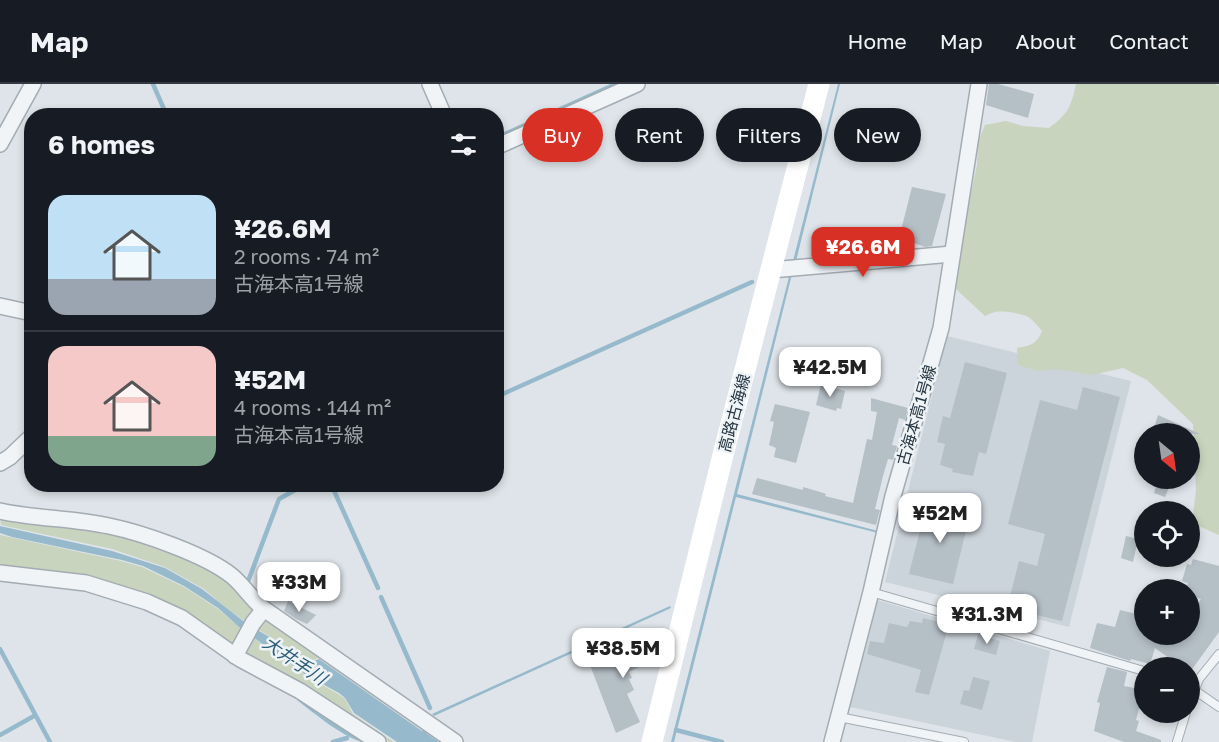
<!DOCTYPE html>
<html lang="en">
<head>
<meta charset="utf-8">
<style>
  :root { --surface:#171b24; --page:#20242c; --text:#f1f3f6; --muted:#9ea1a6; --line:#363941; --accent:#d93025 }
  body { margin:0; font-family:"Golos Text","Noto Sans JP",sans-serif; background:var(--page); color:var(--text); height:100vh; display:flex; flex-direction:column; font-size:22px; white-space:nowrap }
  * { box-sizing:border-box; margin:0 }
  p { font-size:20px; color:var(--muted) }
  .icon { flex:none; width:33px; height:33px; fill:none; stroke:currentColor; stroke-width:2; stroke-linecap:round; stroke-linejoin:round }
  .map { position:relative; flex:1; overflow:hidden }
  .panel { position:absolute; left:24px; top:24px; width:480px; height:384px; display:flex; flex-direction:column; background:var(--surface); border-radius:24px; box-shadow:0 3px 9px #0003 }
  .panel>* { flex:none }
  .banner { position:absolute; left:522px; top:24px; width:570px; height:54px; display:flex; gap:12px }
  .needle { width:39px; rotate:151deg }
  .tools { position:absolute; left:1134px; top:339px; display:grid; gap:12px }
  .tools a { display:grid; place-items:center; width:66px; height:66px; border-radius:50%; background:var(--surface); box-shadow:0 3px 9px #0003; font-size:30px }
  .price { position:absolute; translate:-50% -51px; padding:0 14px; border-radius:12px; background:#fff; color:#222; font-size:20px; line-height:39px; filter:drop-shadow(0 2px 3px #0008) }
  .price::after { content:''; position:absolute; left:50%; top:36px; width:18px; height:14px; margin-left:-9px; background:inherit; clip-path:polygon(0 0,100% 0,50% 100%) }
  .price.active { background:var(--accent); color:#fff }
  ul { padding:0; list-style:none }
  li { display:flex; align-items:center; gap:18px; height:150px; padding:0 24px }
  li+li { border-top:2px solid var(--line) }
  li span { display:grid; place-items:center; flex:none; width:168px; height:120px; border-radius:18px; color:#555 }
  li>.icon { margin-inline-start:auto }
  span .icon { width:72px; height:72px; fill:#fffc; stroke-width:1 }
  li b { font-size:26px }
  h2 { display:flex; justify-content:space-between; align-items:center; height:72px; padding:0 24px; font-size:26px }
  .chip { padding:0 21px; border-radius:27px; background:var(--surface); box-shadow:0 3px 9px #0003; font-size:21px; line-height:54px }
  .chip.active { background:var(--accent); color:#fff }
  header { display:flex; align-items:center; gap:36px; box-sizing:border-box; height:84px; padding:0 30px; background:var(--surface); border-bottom:2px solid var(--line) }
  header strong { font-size:28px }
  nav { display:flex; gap:33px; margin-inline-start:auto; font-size:21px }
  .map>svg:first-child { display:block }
</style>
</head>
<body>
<header>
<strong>Map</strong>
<nav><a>Home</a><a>Map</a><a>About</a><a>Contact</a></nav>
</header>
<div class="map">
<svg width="1219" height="658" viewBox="0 0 1219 658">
  <rect width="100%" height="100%" fill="#dee4e9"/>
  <g fill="#ccd4db">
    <path d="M947 252 1131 297 1069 543 885 498Z"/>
    <path d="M877 516 1050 567 1032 658H1016L850 623Z"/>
  </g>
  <g fill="#c8d4be">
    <path d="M1076 0H1215L1218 2 1219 0V451L1192 439 1196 406 1193 340 1147 296 1123 284 1092 291 1057 285 1038 287 1018 281 1017 264C1030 262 1037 260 1042 247 1030 232 1028 231 1009 228 998 227 995 227 985 232L956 205 968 124 977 81 978 58 985 41 1006 37 1023 42 1049 44C1068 30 1071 23 1076 0Z"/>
    <path d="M0 431 109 445 187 472 229 495 259 526 250 541 226 524 204 505 165 483 112 465 1 441Z"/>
    <path d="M0 451 121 477 142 483 184 503 218 525 246 549 235 565 183 531 0 483Z"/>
    <path d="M265 531 449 658H440L426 649 427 647 424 645 422 646 319 574 311 577 254 543Z"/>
    <path d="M250 551 306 592 338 610 345 615 353 630 394 658H389L308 605 242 570Z"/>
  </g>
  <g fill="#96bacc">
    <path d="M838 0H840L795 181H792Z"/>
    <path d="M791 185 793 186 737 410 878 447V449L736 413 674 658H671Z"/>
    <path d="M0 442 112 467 165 484 202 505 247 540 312 578 319 575 422 647 424 645 427 647 426 649 439 658H397L354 629 345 614 339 609 306 591 282 574 239 543 218 524 184 502 143 482 122 476 12 453 0 449Z"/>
    <path d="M670 522 671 524 434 632 432 630Z"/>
    <path d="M299 613 365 658C349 658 311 627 297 616Z"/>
  </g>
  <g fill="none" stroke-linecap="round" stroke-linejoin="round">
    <g stroke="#96bacc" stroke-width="4.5">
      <path d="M153 0 167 32"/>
      <path d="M496 54 616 0"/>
      <path d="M496 313 752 198"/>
      <path d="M331 400 378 504"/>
      <path d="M247 500 279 415 306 400"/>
      <path d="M381 513 430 624"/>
      <path d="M0 565 50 658"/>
      <path d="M676 646 722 658"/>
      <path d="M0 651 34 632"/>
      <path d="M333 658 347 654"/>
    </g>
  </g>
  <g fill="#b5bfc6">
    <path d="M989 0H998L1034 10 1028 34 986 21Z"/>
    <path d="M912 103 946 110 932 162 925 163 911 158 910 164 897 162Z"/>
    <path d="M965 278 1007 289 986 370 979 368 973 392 952 388 953 385 940 381 945 360 937 358 943 332 950 334Z"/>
    <path d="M821 300 845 307 841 325 837 324 836 327 816 321Z"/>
    <path d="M1083 303 1120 313 1062 537 1011 525 1015 527 1011 540 998 536 1002 523 1007 524 1019 477 1037 482 1045 450 1008 440 1040 316 1077 326Z"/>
    <path d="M871 314 908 324 905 336 899 334 892 361 897 362 893 376 888 375 883 392 875 425 880 426 876 441 752 410 757 394 803 406V403L820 408 826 410 825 412 853 419 867 355 872 356 877 328 871 327Z"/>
    <path d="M775 320 810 328 796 379 774 373 776 364 769 361 774 338 770 337Z"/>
    <path d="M1158 331 1200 350H1152Z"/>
    <path d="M1159 394H1173L1165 413 1154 409Z"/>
    <path d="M927 419 970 430 953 500 909 490Z"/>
    <path d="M1126 452 1138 455 1133 478 1121 474Z"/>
    <path d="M1193 475 1219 482V548L1190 588V584H1183L1155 564 1150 580 1131 575 1130 577 1090 564 1097 539 1115 543 1120 526 1144 532V550H1190V531L1201 515 1190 512V506H1186L1188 499 1182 497 1187 480 1191 481Z"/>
    <path d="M288 517 316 531 307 540 296 535 284 527Z"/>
    <path d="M923 534 949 540 929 611 915 608 921 586 867 570 870 557 884 559 889 539 907 543 910 537 922 539Z"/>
    <path d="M644 544 659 573 629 588 632 594 629 595 634 606 627 610 640 638 616 649 590 581 635 558 631 551Z"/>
    <path d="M978 550 1000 557 996 571 974 565Z"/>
    <path d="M1107 583 1127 588 1124 602 1144 606 1136 636 1139 637 1136 647 1161 656V658H1124L1094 647 1100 619 1097 618Z"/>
    <path d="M973 593 990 597 982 626 960 620 964 606 969 607Z"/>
  </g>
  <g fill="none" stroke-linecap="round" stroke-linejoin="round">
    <defs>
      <g id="service">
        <path d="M871 508 1144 587"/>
        <path d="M1190 603 1219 623"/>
        <path d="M1190 618 1199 595 1219 570"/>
        <path d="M839 633 964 658"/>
        <path d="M1177 658 1186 628"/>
      </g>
      <g id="minor">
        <path d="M430 0 444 32"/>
        <path d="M0 60 33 0"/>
        <path d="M496 63 637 0"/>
        <path d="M771 186 952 170"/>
        <path d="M0 222 32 229"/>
        <path d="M0 379 10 373 32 352"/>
        <path d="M0 427C36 435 73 434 109 442 143 449 206 471 232 492 244 502 252 516 264 525L455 658"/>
        <path d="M0 489 86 499 147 518 182 534 240 575 300 607 378 658"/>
        <path d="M235 572 253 539 264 525"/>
        <path d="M832 658 871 508 893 412 941 244 979 0"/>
      </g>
    </defs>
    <use href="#service" stroke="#a3acb3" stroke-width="10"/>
    <use href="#minor" stroke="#a3acb3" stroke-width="18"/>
    <use href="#service" stroke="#f1f4f7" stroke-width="8"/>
    <use href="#minor" stroke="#f1f4f7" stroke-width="15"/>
    <path stroke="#fff" stroke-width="21" d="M652 658 725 363 819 0"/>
  </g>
  <g text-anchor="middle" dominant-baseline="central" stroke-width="5" stroke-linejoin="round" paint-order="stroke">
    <g font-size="16" fill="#263541" stroke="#eef3f6">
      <text transform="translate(734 329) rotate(-75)">高路古海線</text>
      <text transform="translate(916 331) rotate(-74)">古海本高1号線</text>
    </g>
    <g font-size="18" font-style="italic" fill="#2c5d79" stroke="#eef3f6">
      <text transform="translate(295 576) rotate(34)">大井手川</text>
    </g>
  </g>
</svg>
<div class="tools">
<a><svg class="needle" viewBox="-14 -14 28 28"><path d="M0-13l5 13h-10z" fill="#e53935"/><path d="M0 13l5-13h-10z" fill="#9ea1a6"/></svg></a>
<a><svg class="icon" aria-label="locate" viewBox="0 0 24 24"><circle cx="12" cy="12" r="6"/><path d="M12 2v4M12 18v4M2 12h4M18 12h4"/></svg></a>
<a>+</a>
<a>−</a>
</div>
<b class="price active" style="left:863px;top:194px">¥26.6M</b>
<b class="price" style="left:830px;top:314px">¥42.5M</b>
<b class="price" style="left:940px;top:460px">¥52M</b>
<b class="price" style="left:299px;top:529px">¥33M</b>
<b class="price" style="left:987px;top:561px">¥31.3M</b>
<b class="price" style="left:623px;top:595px">¥38.5M</b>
<div class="banner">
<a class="chip active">Buy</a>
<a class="chip">Rent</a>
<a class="chip">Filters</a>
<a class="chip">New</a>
</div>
<section class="panel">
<h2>6 homes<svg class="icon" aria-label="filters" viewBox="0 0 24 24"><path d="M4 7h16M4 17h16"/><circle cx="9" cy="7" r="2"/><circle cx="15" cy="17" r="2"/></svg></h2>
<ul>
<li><span style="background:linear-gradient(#bfe0f5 70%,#9aa5b1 0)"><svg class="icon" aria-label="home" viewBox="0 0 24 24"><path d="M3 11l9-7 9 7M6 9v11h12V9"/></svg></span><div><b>¥26.6M</b><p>2 rooms · 74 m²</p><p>古海本高1号線</p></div></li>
<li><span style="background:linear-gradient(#f6c9c9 75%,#7fa58c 0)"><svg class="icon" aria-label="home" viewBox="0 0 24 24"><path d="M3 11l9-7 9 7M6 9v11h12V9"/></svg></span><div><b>¥52M</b><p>4 rooms · 144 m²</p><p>古海本高1号線</p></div></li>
</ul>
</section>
</div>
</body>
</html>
